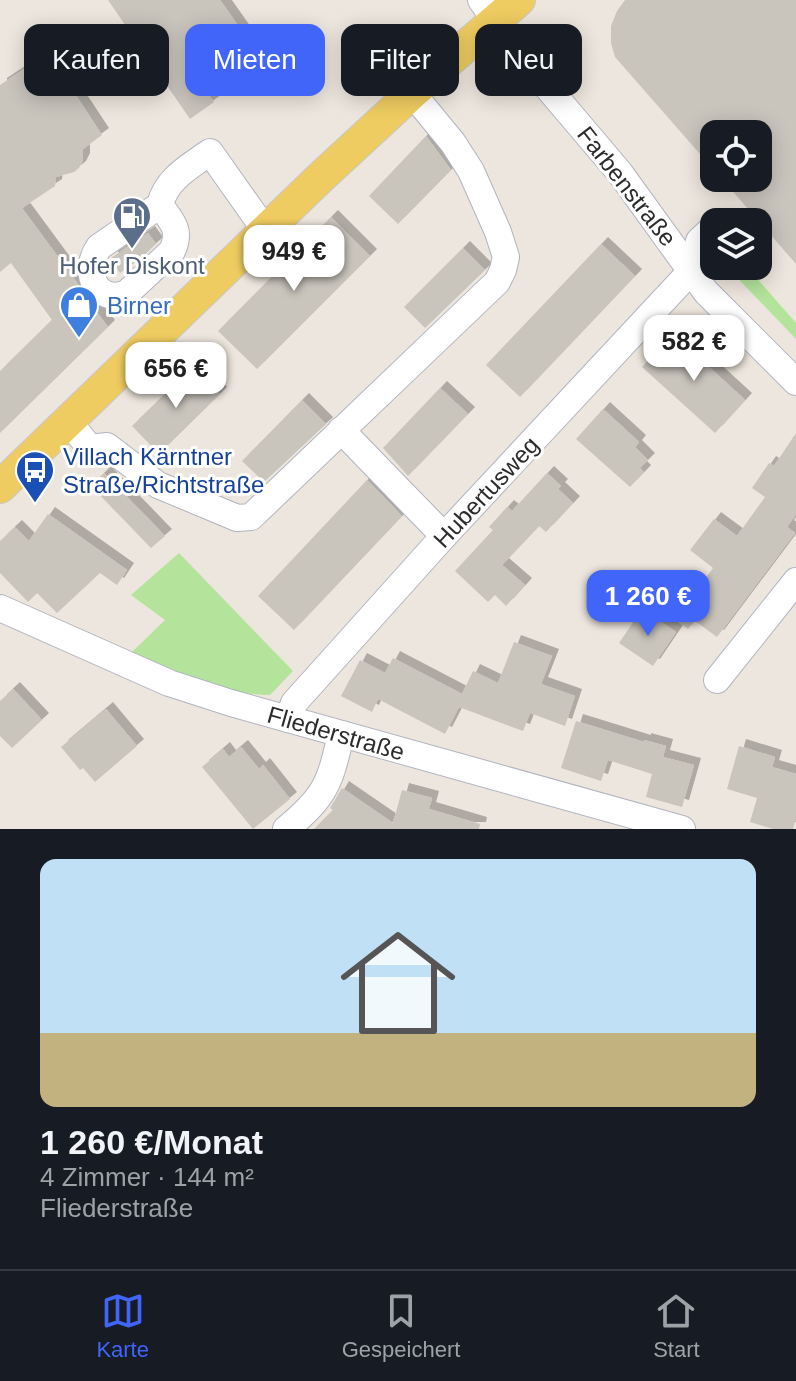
<!DOCTYPE html>
<html lang="de">
<head>
<meta charset="utf-8">
<style>
  :root { --surface:#171b24; --page:#242831; --text:#f1f3f6; --muted:#9ea1a6; --line:#363941; --accent:#4065f8 }
  body { margin:0; font-family:Helvetica,sans-serif; background:var(--page); color:var(--text); height:100vh; display:flex; flex-direction:column; font-size:30px; white-space:nowrap }
  * { box-sizing:border-box; margin:0 }
  p { font-size:26px; color:var(--muted) }
  .icon { flex:none; width:44px; height:44px; fill:none; stroke:currentColor; stroke-width:2; stroke-linecap:round; stroke-linejoin:round }
  .map { position:relative; height:829px; overflow:hidden }
  .side { display:flex; flex-direction:column; background:var(--surface); flex:1 }
  .side>* { flex:none }
  .hud { position:absolute; left:24px; top:24px; width:748px; height:72px; display:flex; gap:16px }
  .controls { position:absolute; left:700px; top:120px; display:grid; gap:16px }
  .controls a { display:grid; place-items:center; width:72px; height:72px; border-radius:16px; background:var(--surface); box-shadow:0 4px 20px #0003; font-size:40px }
  .price { position:absolute; translate:-50% -68px; padding:0 18px; border-radius:16px; background:#fff; color:#222; font-size:26px; line-height:52px; filter:drop-shadow(0 2px 4px #0008) }
  .price::after { content:''; position:absolute; left:50%; top:48px; width:24px; height:18px; margin-left:-12px; background:inherit; clip-path:polygon(0 0,100% 0,50% 100%) }
  .price.selected { background:var(--accent); color:#fff }
  ul { padding:0; list-style:none }
  li { display:grid; align-content:center; gap:16px; height:424px; padding:0 40px }
  li span { display:grid; place-items:center; height:248px; border-radius:16px; color:#555 }
  li>.icon { margin-inline-start:auto }
  span .icon { width:144px; height:144px; fill:#fffc; stroke-width:1 }
  li b { font-size:34px }
  .pill { padding:0 28px; border-radius:16px; background:var(--surface); box-shadow:0 4px 20px #0003; font-size:28px; line-height:72px }
  .pill.selected { background:var(--accent); color:#fff }
  .menu { display:flex; justify-content:space-around; align-items:center; height:112px; border-top:2px solid var(--line); background:var(--surface); font-size:22px; color:var(--muted) }
  .menu a { display:grid; justify-items:center; gap:4px }
  .menu .selected { color:var(--accent) }
  .map>svg:first-child { display:block }
</style>
</head>
<body>
<div class="map">
<svg width="796" height="829" viewBox="0 0 796 829">
  <defs>
    <filter id="shadow"><feDropShadow dx="7" dy="-7" stdDeviation="0" flood-color="#0004"/></filter>
  </defs>
  <rect width="100%" height="100%" fill="#ede6de"/>
  <g fill="#b4e39b">
    <path d="M726 266H746L796 323V339Z"/>
    <path d="M179 553 293 671 270 695C224 695 174 670 132 652L165 620 131 595Z"/>
  </g>
  <g fill="#c9c4bc" filter="url(#shadow)">
    <path d="M108 0H220L258 54 205 90 214 102 190 119 159 74 128 96 113 75 125 66 110 45 130 32Z"/>
    <path d="M625 0H796V264L721 178H758V134H714V170L615 57 611 43V26L617 11Z"/>
    <path d="M48 53 102 135 83 149V160L79 168 74 172 56 177 55 186 22 208 78 284 83 294 108 327 0 433V371L52 320 11 263 0 272V85Z"/>
    <path d="M426 136 451 170 398 224 369 196Z"/>
    <path d="M331 217 370 256 257 369 218 331Z"/>
    <path d="M148 233 156 244 141 258 120 273 111 259V258Z"/>
    <path d="M601 244 635 276 520 397 486 365Z"/>
    <path d="M463 248 485 270 425 328 404 307Z"/>
    <path d="M673 334 745 400 715 433 642 367Z"/>
    <path d="M193 367 220 394 159 454 132 426Z"/>
    <path d="M440 388 468 414 408 476 383 448Z"/>
    <path d="M302 400 326 424 264 482 242 461Z"/>
    <path d="M603 409 639 442 635 447 648 460 640 468 644 472 630 487 576 439Z"/>
    <path d="M796 433V514L787 527 795 533 717 637 695 621 688 629 669 615 683 597 689 601 713 568 690 550 714 519 737 536 765 497 752 488 769 463 774 466Z"/>
    <path d="M104 473 165 536 151 548 91 486Z"/>
    <path d="M547 473 561 486 558 489 573 503 546 532 539 526 502 565 525 585 506 606 495 595 488 602 455 571 493 530 489 527 507 507 512 511Z"/>
    <path d="M367 480 402 516 294 630 258 596Z"/>
    <path d="M48 514 127 570 117 585 100 573 57 613 37 593 28 602 0 573V541L15 527 29 541Z"/>
    <path d="M642 609 676 632 653 666 619 643Z"/>
    <path d="M514 642 552 656 541 684 575 696 565 726 530 713 523 731 459 707 445 734 378 699 372 712 341 696 360 660 385 673 393 658 462 694 473 671 498 683Z"/>
    <path d="M13 689 42 720 12 748 0 736V701Z"/>
    <path d="M106 709 137 746 95 782 83 768 80 770 61 747Z"/>
    <path d="M576 721 644 742V740L666 746 663 757 694 765 682 807 646 797 652 774 608 760 601 781 561 768Z"/>
    <path d="M739 746 775 757 772 767 796 774V818L793 829H773L750 822 757 798 727 789Z"/>
    <path d="M241 747 259 769 263 765 290 799 253 829 202 767 223 749 229 757Z"/>
    <path d="M342 788 393 823 402 790 432 798 429 809 480 824 479 829H314L333 810 330 808Z"/>
  </g>
  <g fill="none" stroke-linecap="round" stroke-linejoin="round">
    <defs>
      <g id="minor">
        <path d="M481 0 520 55 620 173 706 292 796 382"/>
        <path d="M160 205 99 247C81 273 97 305 127 293L172 251C182 230 172 222 160 205 166 179 189 167 210 152L265 230"/>
        <path d="M68 421 90 448 107 446 158 485 237 518 251 517 497 282 503 270 506 257 498 232 471 171 453 143 412 93"/>
        <path d="M341 430 444 536"/>
        <path d="M0 608 169 683 231 703 682 829"/>
        <path d="M717 680 796 581"/>
        <path d="M288 719 294 703 444 536 691 271 699 241 714 227"/>
        <path d="M286 829C325 797 330 784 341 734"/>
      </g>
      <path id="major" d="M0 487 321 177 412 93 519 0"/>
    </defs>
    <use href="#minor" stroke="#b1b4bf" stroke-width="28"/>
    <use href="#major" stroke="#c8c8c8" stroke-width="34"/>
    <use href="#minor" stroke="#fff" stroke-width="26"/>
    <use href="#major" stroke="#efcc61" stroke-width="32"/>
  </g>
  <defs>
    <symbol id="fuel-pin" viewBox="-11 -11 22 30"><path d="M0 17L-7.5 6A9.5 9.5 0 1 1 7.5 6Z" fill="#5c6f8a" stroke="#fff"/><path d="M-5.5-6h7V0h2V4h1.3V-2.5L3-4.5l.8-.8L6-3V5H2.5V1h-1V6h-7ZM-4.2-4.7v3.2H.2V-4.7Z" fill="#fff"/></symbol>
    <symbol id="shop-pin" viewBox="-11 -11 22 30"><path d="M0 17L-7.5 6A9.5 9.5 0 1 1 7.5 6Z" fill="#3f7fe0" stroke="#fff"/><path d="M-5-2.5h2.3a2.7 3.5 0 0 1 5.4 0H5L5.5 6h-11ZM-1.5-2.5h3a1.5 2.3 0 0 0-3 0Z" fill="#fff"/></symbol>
    <symbol id="bus-pin" viewBox="-11 -11 22 30"><path d="M0 17L-7.5 6A9.5 9.5 0 1 1 7.5 6Z" fill="#1a4fb4" stroke="#fff"/><path d="M-5-6H5V4H4V6H2V4H-2V6H-4V4H-5ZM-3.5-4V0h7V-4ZM-3.5 1.2v1.5H-2V1.2ZM2 1.2v1.5H3.5V1.2Z" fill="#fff"/></symbol>
  </defs>
  <g fill-rule="evenodd">
    <use href="#fuel-pin" x="110" y="194" width="44" height="60"/>
    <use href="#shop-pin" x="57" y="283" width="44" height="60"/>
    <use href="#bus-pin" x="13" y="448" width="44" height="60"/>
  </g>
  <g text-anchor="middle" dominant-baseline="central" stroke-width="6" stroke-linejoin="round" paint-order="stroke">
    <g font-size="24" fill="#2b2b2b" stroke="#fff">
      <text transform="translate(627 186) rotate(52)">Farbenstraße</text>
      <text transform="translate(486 492) rotate(-47)">Hubertusweg</text>
      <text transform="translate(336 733) rotate(16)">Fliederstraße</text>
    </g>
    <g font-size="24" fill="#4e5e75" stroke="#fff">
      <text x="132" y="265">Hofer Diskont</text>
    </g>
    <g font-size="24" fill="#366cbe" stroke="#fff" text-anchor="start">
      <text x="107" y="305">Birner</text>
    </g>
    <g font-size="24" fill="#164399" stroke="#fff" text-anchor="start">
      <text x="63" y="456">Villach Kärntner<tspan x="63" dy="28">Straße/Richtstraße</tspan></text>
    </g>
  </g>
</svg>
<div class="controls">
<a><svg class="icon" aria-label="locate" viewBox="0 0 24 24"><circle cx="12" cy="12" r="6"/><path d="M12 2v4M12 18v4M2 12h4M18 12h4"/></svg></a>
<a><svg class="icon" aria-label="layers" viewBox="0 0 24 24"><path d="M12 4l9 5-9 5-9-5zM3 14l9 5 9-5"/></svg></a>
</div>
<b class="price" style="left:294px;top:293px">949 €</b>
<b class="price" style="left:694px;top:383px">582 €</b>
<b class="price" style="left:176px;top:410px">656 €</b>
<b class="price selected" style="left:648px;top:638px">1 260 €</b>
<div class="hud">
<a class="pill">Kaufen</a>
<a class="pill selected">Mieten</a>
<a class="pill">Filter</a>
<a class="pill">Neu</a>
</div>
</div>
<section class="side">
<ul>
<li><span style="background:linear-gradient(#bfe0f5 70%,#c2b280 0)"><svg class="icon" aria-label="home" viewBox="0 0 24 24"><path d="M3 11l9-7 9 7M6 9v11h12V9"/></svg></span><div><b>1 260 €/Monat</b><p>4 Zimmer · 144 m²</p><p>Fliederstraße</p></div></li>
</ul>
</section>
<nav class="menu">
<a class="selected"><svg class="icon" aria-label="map" viewBox="0 0 24 24"><path d="M3 6l6-2 6 2 6-2v14l-6 2-6-2-6 2zM9 4v14M15 6v14"/></svg>Karte</a>
<a><svg class="icon" aria-label="saved" viewBox="0 0 24 24"><path d="M7 4h10v16l-5-4-5 4z"/></svg>Gespeichert</a>
<a><svg class="icon" aria-label="home" viewBox="0 0 24 24"><path d="M3 11l9-7 9 7M6 9v11h12V9"/></svg>Start</a>
</nav>
</body>
</html>
